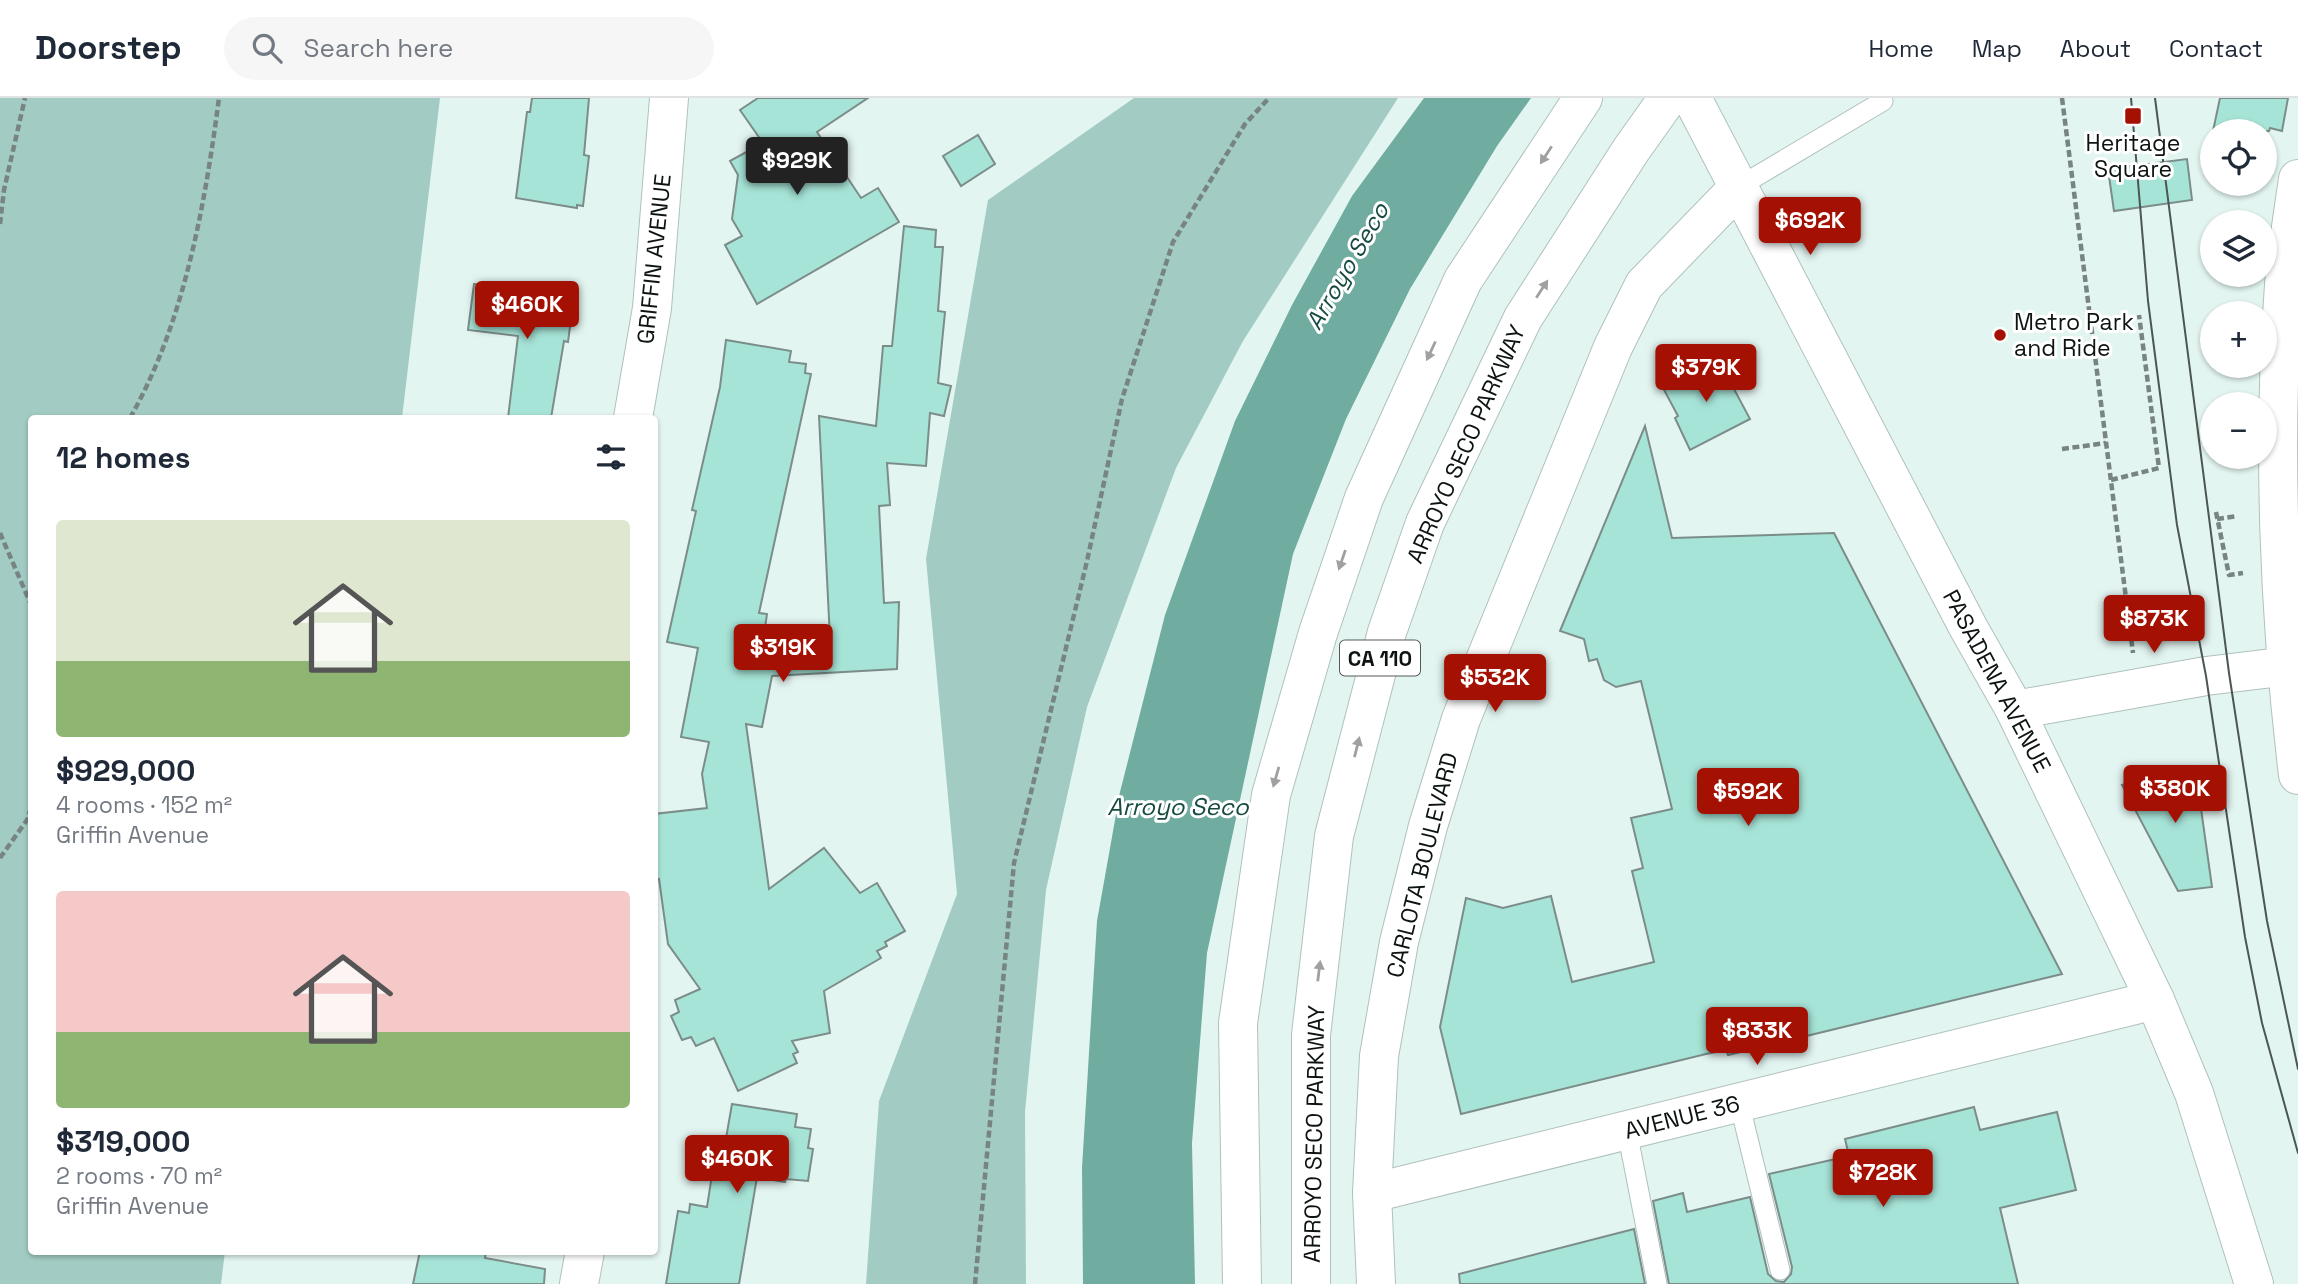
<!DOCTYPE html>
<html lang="en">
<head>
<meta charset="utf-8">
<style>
  :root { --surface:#fff; --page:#f6f6f7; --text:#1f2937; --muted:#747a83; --line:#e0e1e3; --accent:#a41001 }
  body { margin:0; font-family:"Space Grotesk",sans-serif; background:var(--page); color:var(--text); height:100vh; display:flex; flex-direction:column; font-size:26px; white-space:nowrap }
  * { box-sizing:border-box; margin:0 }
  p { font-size:23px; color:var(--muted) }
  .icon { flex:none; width:38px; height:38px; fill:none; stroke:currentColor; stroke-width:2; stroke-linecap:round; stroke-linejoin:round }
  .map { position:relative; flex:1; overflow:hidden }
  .panel { position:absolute; left:28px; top:317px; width:630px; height:840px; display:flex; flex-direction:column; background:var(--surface); border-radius:7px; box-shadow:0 2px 5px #0004 }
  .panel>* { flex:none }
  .tools { position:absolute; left:2200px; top:21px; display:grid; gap:14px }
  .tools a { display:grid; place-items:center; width:77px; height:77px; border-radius:50%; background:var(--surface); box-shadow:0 2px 5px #0004; font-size:35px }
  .price { position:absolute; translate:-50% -60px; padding:0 16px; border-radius:7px; background:var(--accent); color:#fff; font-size:23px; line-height:46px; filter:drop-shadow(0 2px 4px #0008) }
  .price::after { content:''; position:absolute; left:50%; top:42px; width:21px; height:16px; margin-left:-10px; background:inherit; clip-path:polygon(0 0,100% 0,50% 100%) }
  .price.current { background:#222; color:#fff }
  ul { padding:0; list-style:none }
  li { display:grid; align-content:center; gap:14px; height:371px; padding:0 28px }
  li span { display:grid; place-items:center; height:217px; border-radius:7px; color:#555 }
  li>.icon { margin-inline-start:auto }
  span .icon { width:126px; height:126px; fill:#fffc; stroke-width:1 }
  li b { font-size:30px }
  h2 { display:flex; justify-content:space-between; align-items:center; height:84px; padding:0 28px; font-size:30px }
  header { display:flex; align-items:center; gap:42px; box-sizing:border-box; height:98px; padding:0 35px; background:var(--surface); border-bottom:2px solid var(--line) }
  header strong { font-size:33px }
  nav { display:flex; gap:38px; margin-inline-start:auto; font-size:24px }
  .search { width:490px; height:63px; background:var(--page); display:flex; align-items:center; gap:18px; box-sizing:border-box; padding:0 24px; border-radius:38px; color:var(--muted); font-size:26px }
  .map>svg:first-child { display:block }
</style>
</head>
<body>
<header>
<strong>Doorstep</strong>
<div class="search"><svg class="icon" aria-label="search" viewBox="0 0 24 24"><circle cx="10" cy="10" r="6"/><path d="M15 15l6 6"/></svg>Search here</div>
<nav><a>Home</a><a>Map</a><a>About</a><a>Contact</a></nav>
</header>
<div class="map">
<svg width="2298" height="1186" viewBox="0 0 2298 1186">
  <rect width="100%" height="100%" fill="#e3f5f1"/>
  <g fill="#a2ccc3">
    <path d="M0 0H440L402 320H32V1153H225L221 1186H0Z"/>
    <path d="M1134 0H1398L1243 243 1176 370 1087 609 1046 792 1025 1014 1026 1186H866L879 1003 957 796 926 461 988 102Z"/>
  </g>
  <path fill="#70aca0" d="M1424 0H1531L1497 48 1410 191 1346 321 1293 456 1207 855 1192 1045 1195 1186H1083L1082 1070 1097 823 1120 694 1165 517 1235 323 1292 207 1352 98Z"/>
  <g fill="#a7e4d8" stroke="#7c8d89" stroke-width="2">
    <path d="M532 0H589L584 57 589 58 583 108 577 107V110L516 100 527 14H530Z"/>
    <path d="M758 0H868L817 34 861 100 878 90 899 124 757 206 725 147 742 138 732 121 738 77 730 63 763 45 740 12Z"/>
    <path d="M2220 0H2288L2282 33 2270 30 2269 33H2213Z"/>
    <path d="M978 37 995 66 961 88 943 58Z"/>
    <path d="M2187 61 2192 102 2114 113 2108 71Z"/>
    <path d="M904 128 936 132 935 149H943L938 213 945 214 938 285 951 288 944 318 930 315 926 368 887 365 890 407 879 408 884 505 899 504 897 571 772 578 762 629 746 626 769 791 824 750 860 795 877 785 905 833 885 844 887 848 877 853 881 860 824 893 830 935 792 943 798 954 793 956 797 965 738 993 714 940 696 948 691 939 682 942 671 918 679 914 675 902 700 891 668 846 659 781 654 782V716L707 710 702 676 709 644 681 639 698 550 667 544 696 413 692 412 720 289 726 242 791 253 789 264 806 266 805 275 811 276 759 515 767 516 763 543 830 541 819 318 876 328 883 248H892Z"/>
    <path d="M474 186 574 198 568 244 564 243 551 320H508L518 238 468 232Z"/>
    <path d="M1718 261 1750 321 1690 352 1675 320 1678 318 1663 290Z"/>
    <path d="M1645 328 1672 440 1834 435 2062 876 1728 957 1726 952 1706 956 1461 1016 1440 929 1466 800 1503 810 1551 798 1572 884 1654 864 1632 773 1643 770 1631 720 1672 711 1641 583 1616 589 1604 582 1597 561 1589 563 1584 541 1560 533Z"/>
    <path d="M2195 668 2212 789 2178 793 2122 687Z"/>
    <path d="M732 1006 797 1016 795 1029 811 1031 808 1050 813 1051 808 1083 786 1081 785 1084 757 1079 739 1186H666L678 1113 689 1115 690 1106 707 1109 716 1051 724 1052Z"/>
    <path d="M1974 1009 1980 1032 2057 1014 2076 1092 2000 1110 2018 1186H1669L1653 1103 1683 1095 1687 1114 1750 1099 1768 1176 1776 1183 1784 1184 1791 1176 1792 1169 1769 1076 1849 1058 1845 1041Z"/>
    <path d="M1634 1131 1645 1186H1460L1459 1176Z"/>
    <path d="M420 1153H486L485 1160 545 1171 544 1186H413Z"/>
  </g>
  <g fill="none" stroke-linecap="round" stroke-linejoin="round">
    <defs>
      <g id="lane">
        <path d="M1740 88 1883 3"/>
        <path d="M1739 1004 1780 1172"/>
        <path d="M1627 1033 1657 1186"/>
      </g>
      <g id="street">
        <path d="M2298 81C2293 116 2287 152 2284 187 2272 345 2279 520 2298 677"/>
        <path d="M2015 612 2206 578 2298 567"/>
        <path d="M1372 1095 2155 902"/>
      </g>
      <g id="secondary">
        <path d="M1692 0 1968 529 2015 612 2155 902 2194 995 2254 1186"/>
        <path d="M633 320 652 210 669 0"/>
        <path d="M579 1186 585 1153"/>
        <path d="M1376 1186 1372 1095 1379 958 1399 844 1428 728 1461 621 1613 249 1644 187 1740 88"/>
      </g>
      <g id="highway">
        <path d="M1242 1186 1238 925 1271 697 1318 535 1364 400 1463 182 1583 0"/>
        <path d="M1311 1186V937L1334 738 1387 534 1425 425 1523 220 1631 52 1668 0"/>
      </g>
    </defs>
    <use href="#lane" stroke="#afc1bc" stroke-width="21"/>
    <use href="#street" stroke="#afc1bc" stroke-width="40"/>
    <use href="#secondary" stroke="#afc1bc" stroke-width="40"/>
    <use href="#highway" stroke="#afc1bc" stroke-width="40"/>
    <g stroke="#778481" stroke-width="4.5" stroke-dasharray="7 3.5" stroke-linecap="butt">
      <path d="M2062 0 2133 555"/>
      <path d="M0 126 4 92 25 0"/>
      <path d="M130 320C184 226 205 107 219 0"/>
      <path d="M2062 351 2106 345"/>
      <path d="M2111 382 2159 370 2139 217"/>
      <path d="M2216 414 2229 477 2243 475"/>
      <path d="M2217 421 2237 418"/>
      <path d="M0 435 32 509"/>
      <path d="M0 760 27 722 32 707"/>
      <path d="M975 1186 1014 765 1087 463 1122 301 1173 144 1245 26 1269 0"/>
    </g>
    <use href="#lane" stroke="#fff" stroke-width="19"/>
    <use href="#street" stroke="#fff" stroke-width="38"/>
    <use href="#secondary" stroke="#fff" stroke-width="38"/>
    <use href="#highway" stroke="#fff" stroke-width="38"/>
    <g stroke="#4c5654" stroke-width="2">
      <path d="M2131 0 2148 203 2177 427 2206 578 2245 839 2262 925 2298 1055"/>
      <path d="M2155 0 2229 575 2267 823 2298 971"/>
    </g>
  </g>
  <defs><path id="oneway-solid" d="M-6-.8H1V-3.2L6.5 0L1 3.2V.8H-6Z" transform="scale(1.75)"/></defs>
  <g fill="#9ea1a0">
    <use href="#oneway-solid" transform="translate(1546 57) rotate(123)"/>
    <use href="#oneway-solid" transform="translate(1542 191) rotate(-57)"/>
    <use href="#oneway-solid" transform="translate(1431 253) rotate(115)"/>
    <use href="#oneway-solid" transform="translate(1342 462) rotate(109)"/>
    <use href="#oneway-solid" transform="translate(1357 649) rotate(-76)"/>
    <use href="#oneway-solid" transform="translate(1276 679) rotate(106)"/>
    <use href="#oneway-solid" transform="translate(1319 873) rotate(-83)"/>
  </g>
  <g fill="#a41001" stroke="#fff" stroke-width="2.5">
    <rect x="2124" y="9" width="18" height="18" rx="3.5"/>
    <circle cx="2000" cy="237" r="7"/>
  </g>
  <g text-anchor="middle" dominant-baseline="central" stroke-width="6" stroke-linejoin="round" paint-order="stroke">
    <rect fill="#fff" stroke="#555a58" stroke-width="2" x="1340" y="542.5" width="80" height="35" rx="5"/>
    <g font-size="21" font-weight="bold" fill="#0c1311">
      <text x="1380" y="560">CA 110</text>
    </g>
    <g font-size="23" fill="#0c1311" stroke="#fff">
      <text x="2133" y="45">Heritage<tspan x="2133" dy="26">Square</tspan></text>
      <text x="2014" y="224" text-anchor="start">Metro Park<tspan x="2014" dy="26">and Ride</tspan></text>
    </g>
    <g font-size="23" fill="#0c1311" stroke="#fff">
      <text transform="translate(654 161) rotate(-84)">GRIFFIN AVENUE</text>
      <text transform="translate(1466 346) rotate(-66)">ARROYO SECO PARKWAY</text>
      <text transform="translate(1997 583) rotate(62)">PASADENA AVENUE</text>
      <text transform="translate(1422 767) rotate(-76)">CARLOTA BOULEVARD</text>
      <text transform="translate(1682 1019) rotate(-14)">AVENUE 36</text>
      <text transform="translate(1314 1036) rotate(-89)">ARROYO SECO PARKWAY</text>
    </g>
    <g font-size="24" font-style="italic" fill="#164b42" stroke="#fff">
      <text transform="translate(1347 168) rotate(-60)">Arroyo Seco</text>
      <text x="1178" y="708">Arroyo Seco</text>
    </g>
  </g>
</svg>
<div class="tools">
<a><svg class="icon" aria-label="locate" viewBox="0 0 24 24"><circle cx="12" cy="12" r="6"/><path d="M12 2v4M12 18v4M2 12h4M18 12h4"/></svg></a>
<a><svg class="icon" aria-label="layers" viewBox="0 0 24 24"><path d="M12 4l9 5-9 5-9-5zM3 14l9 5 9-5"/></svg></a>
<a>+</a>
<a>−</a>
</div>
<b class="price current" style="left:797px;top:99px">$929K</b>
<b class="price" style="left:1810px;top:159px">$692K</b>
<b class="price" style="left:527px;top:243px">$460K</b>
<b class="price" style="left:1706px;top:306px">$379K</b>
<b class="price" style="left:2154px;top:557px">$873K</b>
<b class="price" style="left:783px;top:586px">$319K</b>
<b class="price" style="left:1495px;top:616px">$532K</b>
<b class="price" style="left:2175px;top:727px">$380K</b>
<b class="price" style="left:1748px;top:730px">$592K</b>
<b class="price" style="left:1757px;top:969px">$833K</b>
<b class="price" style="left:737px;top:1097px">$460K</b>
<b class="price" style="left:1883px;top:1111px">$728K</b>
<section class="panel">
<h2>12 homes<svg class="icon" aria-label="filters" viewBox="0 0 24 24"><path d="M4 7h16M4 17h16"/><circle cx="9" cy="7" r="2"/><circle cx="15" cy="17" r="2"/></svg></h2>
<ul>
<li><span style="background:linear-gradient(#dfe7d0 65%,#8fb573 0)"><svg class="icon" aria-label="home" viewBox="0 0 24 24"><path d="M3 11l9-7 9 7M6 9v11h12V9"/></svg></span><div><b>$929,000</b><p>4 rooms · 152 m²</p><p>Griffin Avenue</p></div></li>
<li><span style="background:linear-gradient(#f6c9c9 65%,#8fb573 0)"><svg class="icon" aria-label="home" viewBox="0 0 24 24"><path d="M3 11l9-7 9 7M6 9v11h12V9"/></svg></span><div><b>$319,000</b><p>2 rooms · 70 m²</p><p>Griffin Avenue</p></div></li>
</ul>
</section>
</div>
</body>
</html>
